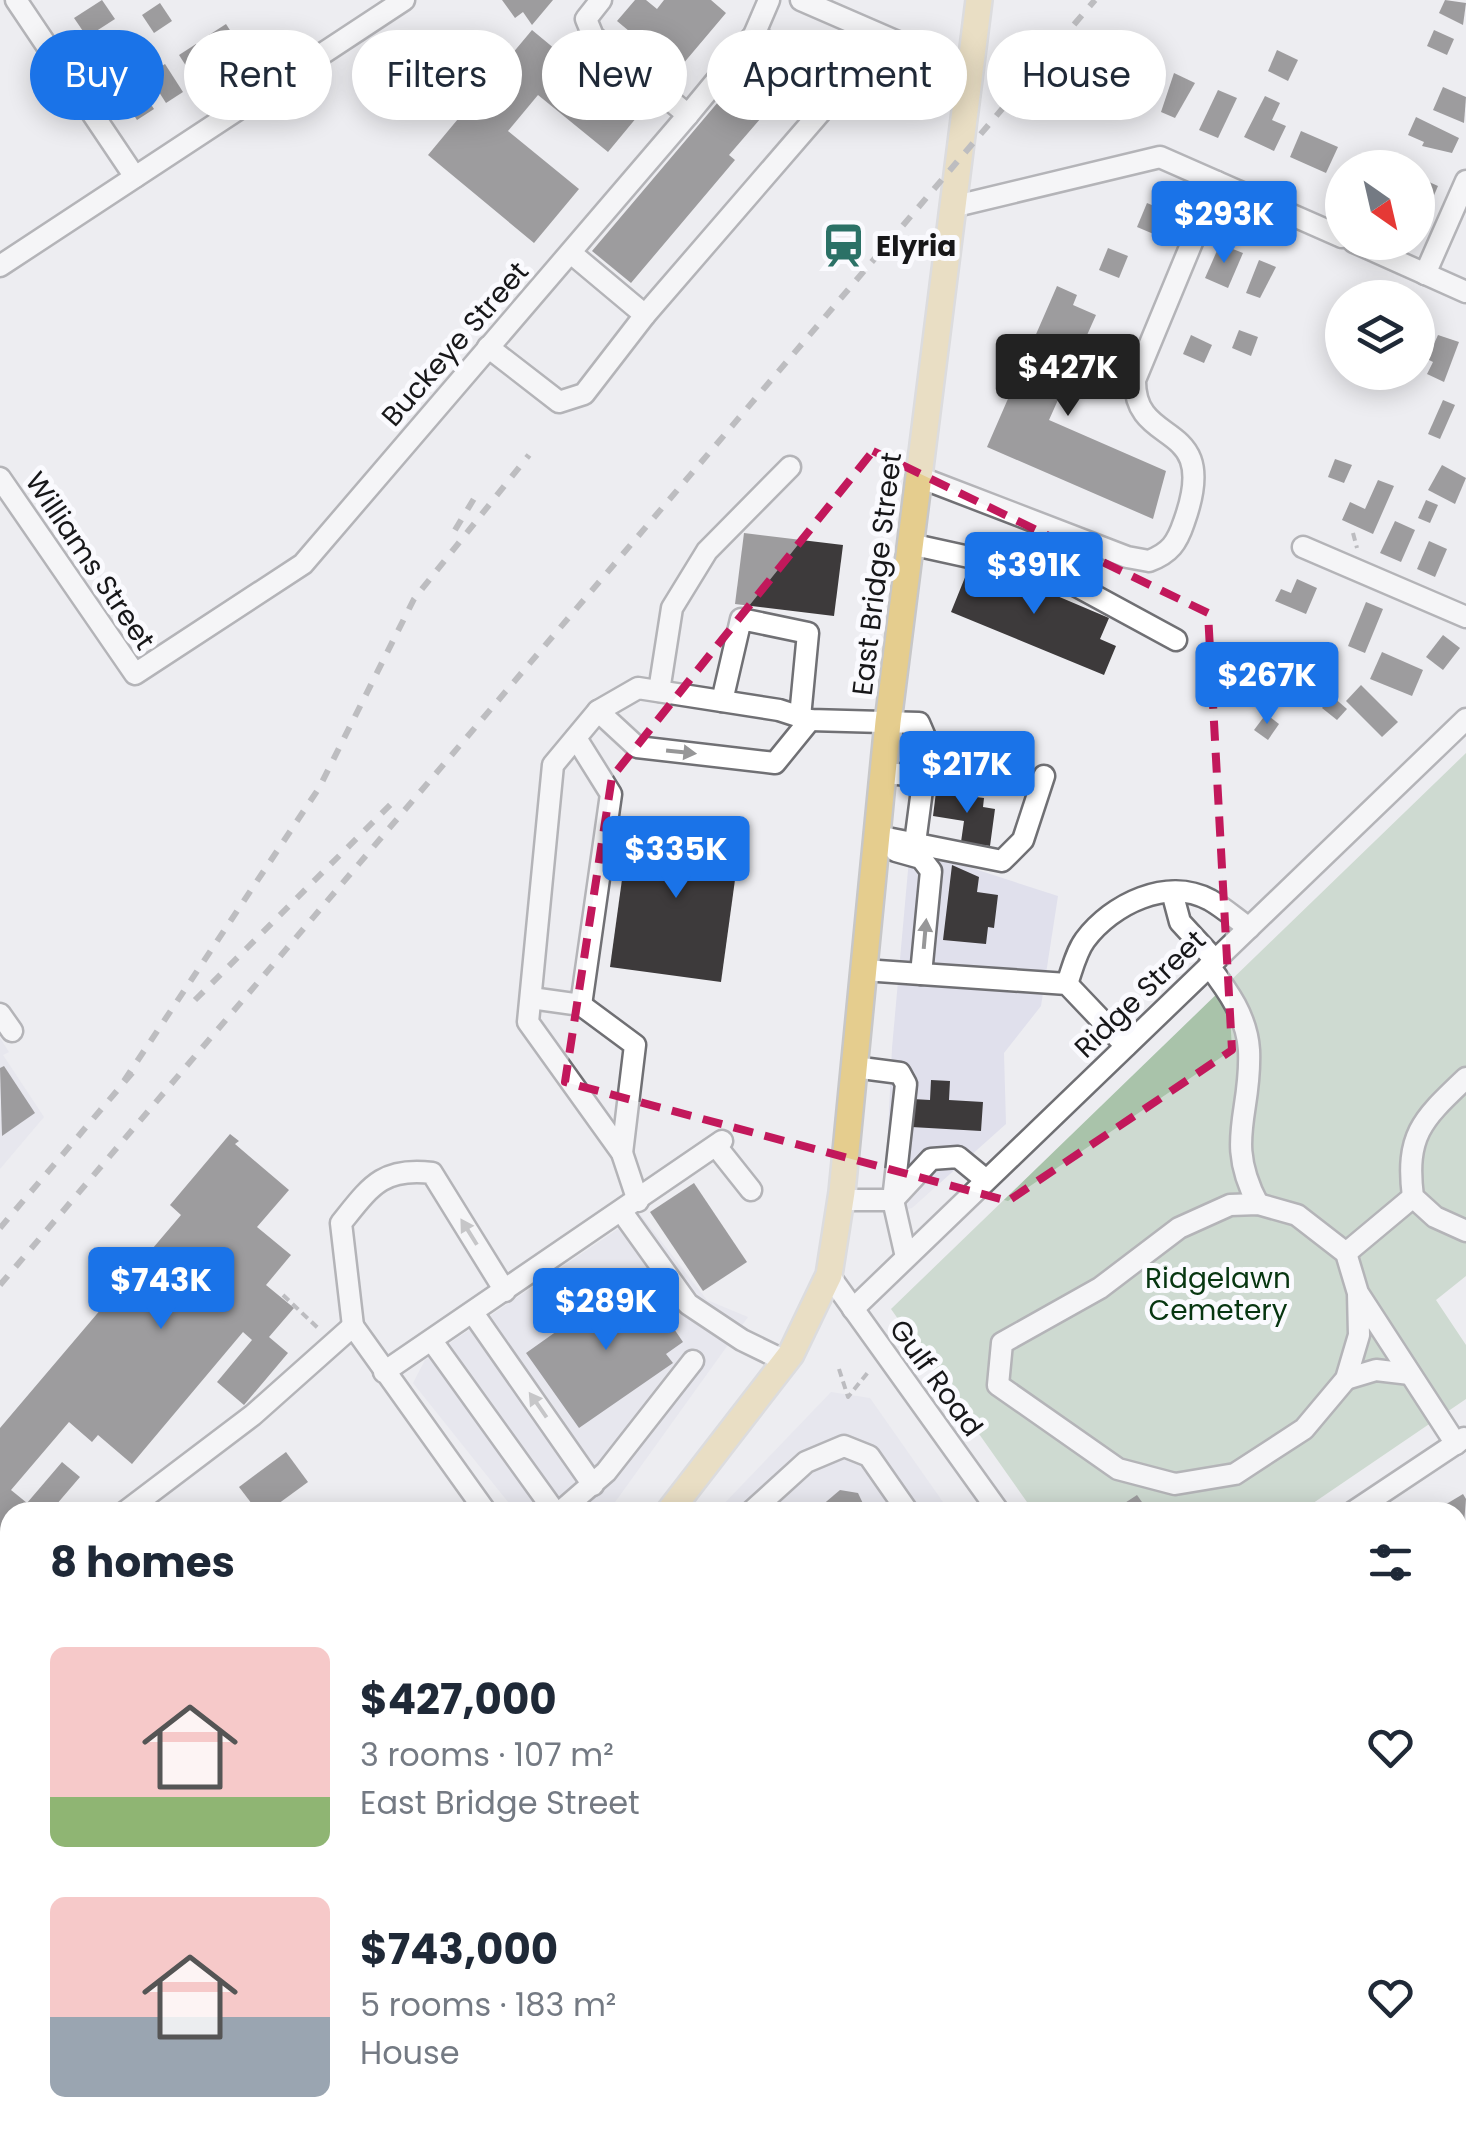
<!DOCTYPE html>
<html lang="en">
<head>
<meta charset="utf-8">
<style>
  :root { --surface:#fff; --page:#f6f6f7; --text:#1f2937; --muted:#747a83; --accent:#1a73e8 }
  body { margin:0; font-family:Poppins,sans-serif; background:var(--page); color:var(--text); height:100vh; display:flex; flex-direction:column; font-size:38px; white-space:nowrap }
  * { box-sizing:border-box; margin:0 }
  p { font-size:32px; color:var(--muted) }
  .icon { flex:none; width:55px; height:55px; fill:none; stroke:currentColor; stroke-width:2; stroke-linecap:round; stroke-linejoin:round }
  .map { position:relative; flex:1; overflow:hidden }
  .details { position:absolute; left:0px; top:1502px; width:1468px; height:642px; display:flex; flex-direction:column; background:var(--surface); border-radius:30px 30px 0 0; box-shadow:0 5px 25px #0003 }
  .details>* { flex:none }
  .banner { position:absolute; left:30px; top:30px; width:1408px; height:90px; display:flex; gap:20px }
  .needle { width:65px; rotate:146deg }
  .fabs { position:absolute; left:1325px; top:150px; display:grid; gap:20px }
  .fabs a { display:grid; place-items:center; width:110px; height:110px; border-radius:50%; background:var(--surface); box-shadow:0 5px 25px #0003; font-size:50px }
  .price { position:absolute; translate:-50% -85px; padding:0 22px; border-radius:10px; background:var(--accent); color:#fff; font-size:32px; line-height:65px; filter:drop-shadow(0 2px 5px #0008) }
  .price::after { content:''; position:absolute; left:50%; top:60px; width:30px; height:22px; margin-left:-15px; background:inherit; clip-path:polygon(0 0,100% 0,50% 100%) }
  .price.active { background:#222; color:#fff }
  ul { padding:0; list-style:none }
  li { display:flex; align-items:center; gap:30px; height:250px; padding:0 50px }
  li span { display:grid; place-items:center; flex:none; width:280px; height:200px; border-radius:15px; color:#555 }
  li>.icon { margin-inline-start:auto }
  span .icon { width:120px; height:120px; fill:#fffc; stroke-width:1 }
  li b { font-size:42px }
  h2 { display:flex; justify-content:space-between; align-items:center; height:120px; padding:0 50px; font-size:42px }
  .pill { padding:0 35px; border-radius:45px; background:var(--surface); box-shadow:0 5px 25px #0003; font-size:35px; line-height:90px }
  .pill.active { background:var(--accent); color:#fff }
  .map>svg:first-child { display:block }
</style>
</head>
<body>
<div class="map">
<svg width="1466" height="2144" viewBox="0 0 1466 2144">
  <rect width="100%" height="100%" fill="#ededf1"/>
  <g fill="#e0e0ec">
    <path d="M910 848 1058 896 1041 1006 1004 1053 1006 1124 912 1208 884 1216 892 1048Z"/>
    <path d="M0 1038 9 1052 3 1055 44 1117 0 1169Z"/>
    <path d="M640 1214 707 1300 748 1317 608 1512H516L413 1383 425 1360Z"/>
    <path d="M831 1392 870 1398 950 1512H716Z"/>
    <path d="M1466 1897V2132L1458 2119V1903Z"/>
  </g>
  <path fill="#a9c3aa" d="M1466 753V1276L1436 1300 1466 1345V1399L1300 1512H1034L891 1309Z"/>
  <g fill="#3d3a3b">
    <path d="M102 0 115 19 87 37 74 18Z"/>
    <path d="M502 0H553L532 25 523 12 515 18Z"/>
    <path d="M635 0H646L657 9 664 0H711L726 13 677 71 617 21Z"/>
    <path d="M1445 0 1466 3 1463 25 1439 13Z"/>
    <path d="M160 3 172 21 154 33 142 15Z"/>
    <path d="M226 24 244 52 227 63 209 35Z"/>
    <path d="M532 30 637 117 608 152 538 95 508 131 579 189 534 243 428 155Z"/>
    <path d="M1434 30 1454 39 1447 55 1427 46Z"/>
    <path d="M196 44 214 72 197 83 179 55Z"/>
    <path d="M1277 50 1298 60 1288 81 1268 71Z"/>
    <path d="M165 64 183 92 166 103 148 75Z"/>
    <path d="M746 69 779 97 729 155 735 160 631 283 592 251Z"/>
    <path d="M1174 73 1195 83 1175 118 1161 112Z"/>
    <path d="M136 82 154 109 137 120 119 93Z"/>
    <path d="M1443 87 1466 97 1464 123 1433 110Z"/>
    <path d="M1218 90 1237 98 1218 138 1199 130Z"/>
    <path d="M1265 96 1280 103 1272 120 1286 126 1274 151 1244 137Z"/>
    <path d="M1416 117 1459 138 1452 153 1422 146 1424 142 1408 135Z"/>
    <path d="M1301 131 1338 147 1326 173 1290 157Z"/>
    <path d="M1418 177 1438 186 1426 214 1418 211Z"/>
    <path d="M1147 203 1166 211 1156 235 1137 227Z"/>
    <path d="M1220 244 1243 253 1228 288 1205 278Z"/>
    <path d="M1108 248 1128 256 1119 278 1099 270Z"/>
    <path d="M1259 260 1276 267 1260 298 1246 293Z"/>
    <path d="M1057 286 1077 295 1073 305 1096 315 1049 420 1166 471 1153 519 987 447Z"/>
    <path d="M1239 330 1258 337 1251 356 1232 348Z"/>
    <path d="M1191 335 1212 345 1204 363 1183 354Z"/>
    <path d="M1438 335 1459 342 1444 382 1427 374 1433 362 1427 359Z"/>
    <path d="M1443 400 1455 405 1440 439 1428 434Z"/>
    <path d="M1335 459 1352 465 1344 483 1328 477Z"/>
    <path d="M1442 465 1466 478 1455 504 1428 490Z"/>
    <path d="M1378 480 1394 486 1373 534 1342 520 1350 502 1365 509Z"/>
    <path d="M1426 500 1438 505 1430 523 1418 518Z"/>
    <path d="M1395 521 1415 530 1401 562 1380 553Z"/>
    <path d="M744 533 843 545 834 616 735 604Z"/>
    <path d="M1429 541 1447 549 1435 577 1417 569Z"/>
    <path d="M970 565 1039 579 1036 587 1109 618 1100 639 1116 646 1104 675 951 612Z"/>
    <path d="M1297 579 1317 588 1306 614 1275 601 1281 589 1291 593Z"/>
    <path d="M1366 602 1383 609 1365 653 1348 646Z"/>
    <path d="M1443 635 1460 648 1443 670 1426 657Z"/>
    <path d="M1261 650 1274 660 1262 676 1249 666Z"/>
    <path d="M1382 652 1423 670 1412 696 1370 679Z"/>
    <path d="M1361 685 1398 722 1382 737 1346 701Z"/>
    <path d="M1332 696 1347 709 1337 720 1322 708Z"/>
    <path d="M1266 714 1279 724 1268 740 1254 730Z"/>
    <path d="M936 792 984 798 983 807 995 809 990 846 961 842 964 821 933 816Z"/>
    <path d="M630 821 741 836 721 982 610 967Z"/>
    <path d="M952 865 979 877 977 892 998 895 994 928 988 927 986 944 943 940Z"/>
    <path d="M4 1066 35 1113 2 1136 0 1068Z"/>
    <path d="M931 1080 950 1081 949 1100 983 1102 981 1131 894 1126 895 1098 930 1100Z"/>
    <path d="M230 1134 239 1141 235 1144 289 1190 257 1227 291 1255 266 1285 294 1308 269 1337 288 1353 244 1405 217 1382 252 1340 243 1332 132 1464 98 1435 92 1442 69 1422 11 1490 27 1503 62 1462 80 1477 50 1512H10V1559L0 1571V1428L181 1215 170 1205Z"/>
    <path d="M694 1183 747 1262 703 1291 650 1212Z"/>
    <path d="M644 1285 683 1342 666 1354 673 1363 579 1428 526 1353 619 1287 626 1297Z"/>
    <path d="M286 1452 308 1482 267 1512H258L239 1487Z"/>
    <path d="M840 1490 858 1493 867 1512H814Z"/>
    <path d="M1463 1494 1466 1499 1463 1536 1458 1512H1447L1443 1506Z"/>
    <path d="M1137 1495 1149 1512H1111Z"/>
    <path d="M1466 1677V1764L1458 1770V1682Z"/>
    <path d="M10 1681V1730L2 1735 0 1688Z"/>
    <path d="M114 2135H137L145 2141 116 2144 110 2140Z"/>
  </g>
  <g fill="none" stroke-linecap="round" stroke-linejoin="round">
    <defs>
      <g id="minor">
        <path d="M16 0 135 177"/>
        <path d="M601 0 586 19 593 36 688 115"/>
        <path d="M801 0 969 73"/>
        <path d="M956 206 1160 157 1342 237"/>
        <path d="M1354 242 1466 292"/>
        <path d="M571 253 645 315 824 108 826 80 804 61 754 35"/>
        <path d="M0 266 404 0"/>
        <path d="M1425 274 1466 181"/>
        <path d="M488 347 559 402 584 394 645 315"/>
        <path d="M919 477 1127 557 1149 561C1170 553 1177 543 1184 522 1222 416 1134 451 1135 380L1217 182"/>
        <path d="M0 478 135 674 303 564 688 115 754 35 769 0"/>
        <path d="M910 544 1060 577 1176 640"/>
        <path d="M1303 547 1466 617"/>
        <path d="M659 691 672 608 707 551 790 467"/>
        <path d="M722 701 741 619 808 633 800 717"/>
        <path d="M598 711 637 747 775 763 810 720"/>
        <path d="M883 773 924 776"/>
        <path d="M877 836 1002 861 1023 840 1044 776"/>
        <path d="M1172 892 1180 922 1215 960"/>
        <path d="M1209 966C1228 991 1247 1017 1249 1050 1252 1114 1224 1140 1258 1204"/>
        <path d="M864 970 921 974 931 871 921 858 896 851"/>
        <path d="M921 974 1067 984 1126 1046"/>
        <path d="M1067 984C1072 970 1076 952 1085 940 1112 904 1167 877 1210 900 1224 908 1236 919 1249 928"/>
        <path d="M531 998 581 1005 611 794 576 738"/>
        <path d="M581 1005 635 1045 622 1153"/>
        <path d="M0 1014 12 1031"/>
        <path d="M854 1067 900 1073 906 1084 893 1200 906 1257"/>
        <path d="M1466 1078C1423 1119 1405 1134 1413 1197L1435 1217 1466 1231"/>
        <path d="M716 1146 751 1190"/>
        <path d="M841 1200H893L931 1159 958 1157 986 1180"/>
        <path d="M638 1201 622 1153 528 1022 553 765 598 711 638 688 779 710 810 720 919 723 928 744 915 843"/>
        <path d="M622 1212 688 1304 742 1340 785 1361"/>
        <path d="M1346 1253 1413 1197"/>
        <path d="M829 1275 999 1512"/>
        <path d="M1358 1293 1359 1335 1346 1379 1304 1429 1235 1474 1175 1484 1118 1469 998 1385 1002 1343 1100 1288 1179 1228 1230 1205 1258 1204 1297 1215 1346 1253 1358 1293 1456 1444"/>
        <path d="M853 1309 1466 719"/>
        <path d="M473 1313 593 1485"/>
        <path d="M353 1326 341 1223C370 1187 382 1167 432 1173L505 1291"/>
        <path d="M432 1341 555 1512"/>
        <path d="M384 1372 722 1141"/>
        <path d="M1346 1379 1376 1370 1410 1374"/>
        <path d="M125 1512 253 1415 353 1326 486 1512"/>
        <path d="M560 1512 606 1472 693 1361"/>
        <path d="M751 1512 806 1462 844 1446 869 1456 908 1512"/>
        <path d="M1353 1512 1464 1438"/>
        <path d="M1458 1883 1466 1878"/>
        <path d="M0 2024 10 2039"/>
        <path d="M73 2135 79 2144"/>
        <path d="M1013 2135 1019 2144"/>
        <path d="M1434 2135 1440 2144"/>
        <path d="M1070 2144 1084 2135"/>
      </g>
      <g id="major">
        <path d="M669 1512 791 1354 829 1275 842 1192 888 722 979 0"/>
        <path d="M200 2144 207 2135"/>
      </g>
    </defs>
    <use href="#minor" stroke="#707074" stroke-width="25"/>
    <use href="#major" stroke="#c7c7c8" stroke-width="30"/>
    <g stroke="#828285" stroke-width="4" stroke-dasharray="8 5" stroke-linecap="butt">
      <path d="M1353 533 1357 548"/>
      <path d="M283 1295 319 1329"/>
      <path d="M839 1369 848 1397 869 1371"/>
      <path d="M1458 1773 1466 1767"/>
      <path d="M1458 1778 1466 1791"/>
      <path d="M1458 1811 1466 1805"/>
    </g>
    <use href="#minor" stroke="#fff" stroke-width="20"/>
    <use href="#major" stroke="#e5cd8e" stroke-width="25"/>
    <g stroke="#838386" stroke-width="6" stroke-dasharray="12 12" stroke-linecap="butt">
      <path d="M455 530 475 497"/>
      <path d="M195 1000 397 798"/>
      <path d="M124 1081 319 788 414 599 529 455"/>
      <path d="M0 1228 133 1072"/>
      <path d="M0 1285 1095 0"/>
    </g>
  </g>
  <defs><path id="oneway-solid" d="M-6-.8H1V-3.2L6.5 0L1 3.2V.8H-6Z" transform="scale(2.5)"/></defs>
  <g fill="#979798">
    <use href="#oneway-solid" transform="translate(681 752) rotate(6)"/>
    <use href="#oneway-solid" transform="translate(925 934) rotate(-85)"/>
    <use href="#oneway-solid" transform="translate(469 1232) rotate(-122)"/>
    <use href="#oneway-solid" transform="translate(538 1405) rotate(-125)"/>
  </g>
  <path d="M0 0H1466V2144H0ZM873 451 1208 613 1232 1050 1008 1201 565 1082 612 777Z" fill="#ededf1" fill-opacity=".55" fill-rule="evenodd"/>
  <path fill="none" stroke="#c2185b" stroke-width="8" stroke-dasharray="20 12" stroke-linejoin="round" d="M873 451 1208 613 1232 1050 1008 1201 565 1082 612 777Z"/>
  <defs>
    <symbol id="station-bare" viewBox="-9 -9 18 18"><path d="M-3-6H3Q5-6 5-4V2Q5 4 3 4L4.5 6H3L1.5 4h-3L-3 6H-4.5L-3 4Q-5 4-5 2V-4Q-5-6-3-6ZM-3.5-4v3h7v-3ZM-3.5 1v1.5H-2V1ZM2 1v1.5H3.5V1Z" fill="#2b7166" stroke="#fafafe" stroke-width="2.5" paint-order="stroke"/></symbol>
  </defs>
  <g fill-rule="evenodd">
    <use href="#station-bare" x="812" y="214" width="63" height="63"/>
  </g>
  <g text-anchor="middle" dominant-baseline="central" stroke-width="10" stroke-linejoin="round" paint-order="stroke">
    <g font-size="28" font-weight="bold" fill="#171719" stroke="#fafafe" text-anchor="start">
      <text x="876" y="246">Elyria</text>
    </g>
    <g font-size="28" fill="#171719" stroke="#fafafe">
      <text transform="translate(455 344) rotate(-49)">Buckeye Street</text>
      <text transform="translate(90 561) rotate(56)">Williams Street</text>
      <text transform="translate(877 574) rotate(-83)">East Bridge Street</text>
      <text transform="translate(1140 994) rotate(-44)">Ridge Street</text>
      <text transform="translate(936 1378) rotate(54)">Gulf Road</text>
    </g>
    <g font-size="28" fill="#073610" stroke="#fafafe">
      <text x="1218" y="1278">Ridgelawn<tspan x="1218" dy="32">Cemetery</tspan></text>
    </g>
  </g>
</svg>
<div class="fabs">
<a><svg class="needle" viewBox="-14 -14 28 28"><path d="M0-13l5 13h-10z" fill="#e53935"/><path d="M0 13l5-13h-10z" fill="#747a83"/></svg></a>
<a><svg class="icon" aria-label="layers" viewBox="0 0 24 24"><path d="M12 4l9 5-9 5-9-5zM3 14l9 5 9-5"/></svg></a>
</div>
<b class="price" style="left:1224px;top:266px">$293K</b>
<b class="price active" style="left:1068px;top:419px">$427K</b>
<b class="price" style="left:1034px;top:617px">$391K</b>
<b class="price" style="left:1267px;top:727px">$267K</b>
<b class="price" style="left:967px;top:816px">$217K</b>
<b class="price" style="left:676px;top:901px">$335K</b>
<b class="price" style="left:161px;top:1332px">$743K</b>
<b class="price" style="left:606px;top:1353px">$289K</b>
<div class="banner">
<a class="pill active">Buy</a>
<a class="pill">Rent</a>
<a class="pill">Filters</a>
<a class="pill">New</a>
<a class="pill">Apartment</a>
<a class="pill">House</a>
</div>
<section class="details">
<h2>8 homes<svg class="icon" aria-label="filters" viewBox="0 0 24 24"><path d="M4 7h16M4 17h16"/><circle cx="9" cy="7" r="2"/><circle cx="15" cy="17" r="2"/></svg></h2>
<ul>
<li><span style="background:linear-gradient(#f6c9c9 75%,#8fb573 0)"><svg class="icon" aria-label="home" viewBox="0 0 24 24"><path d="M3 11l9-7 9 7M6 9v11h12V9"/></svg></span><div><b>$427,000</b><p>3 rooms · 107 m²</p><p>East Bridge Street</p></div><svg class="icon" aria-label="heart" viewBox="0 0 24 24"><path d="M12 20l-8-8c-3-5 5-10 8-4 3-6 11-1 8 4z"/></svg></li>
<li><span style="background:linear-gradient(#f6c9c9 60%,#9aa5b1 0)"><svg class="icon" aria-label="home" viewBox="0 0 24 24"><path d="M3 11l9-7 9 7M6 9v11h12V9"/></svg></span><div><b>$743,000</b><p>5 rooms · 183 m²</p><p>House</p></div><svg class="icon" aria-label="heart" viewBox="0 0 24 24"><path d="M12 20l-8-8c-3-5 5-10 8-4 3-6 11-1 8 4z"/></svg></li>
</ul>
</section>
</div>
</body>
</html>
